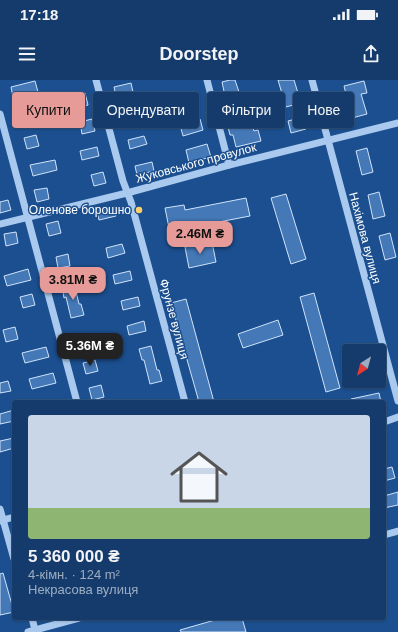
<!DOCTYPE html>
<html lang="uk">
<head>
<meta charset="utf-8">
<style>
  :root { --surface:#143b6b; --page:#214673; --text:#f1f3f6; --muted:#9dadc1; --line:#33557e; --accent:#e69b98 }
  body { margin:0; font-family:Arial,sans-serif; background:var(--page); color:var(--text); height:100vh; display:flex; flex-direction:column; font-size:15px; white-space:nowrap }
  * { box-sizing:border-box; margin:0 }
  p { font-size:13px; color:var(--muted) }
  .icon { flex:none; width:22px; height:22px; fill:none; stroke:currentColor; stroke-width:2; stroke-linecap:round; stroke-linejoin:round }
  .map { position:relative; flex:1; overflow:hidden }
  .side { position:absolute; left:12px; top:320px; width:374px; height:220px; display:flex; flex-direction:column; background:var(--surface); border-radius:4px; box-shadow:0 1px 3px #0004,0 0 0 1px var(--line) }
  .side>* { flex:none }
  .top-card { position:absolute; left:12px; top:12px; width:374px; height:36px; display:flex; gap:8px }
  .needle { width:26px; rotate:216deg }
  .tools { position:absolute; left:342px; top:264px; display:grid; gap:8px }
  .tools a { display:grid; place-items:center; width:44px; height:44px; border-radius:4px; background:var(--surface); box-shadow:0 1px 3px #0004,0 0 0 1px var(--line); font-size:20px }
  .price { position:absolute; translate:-50% -34px; padding:0 9px; border-radius:8px; background:var(--accent); color:#111; font-size:13px; line-height:26px; filter:drop-shadow(0 1px 2px #0008) }
  .price::after { content:''; position:absolute; left:50%; top:24px; width:12px; height:9px; margin-left:-6px; background:inherit; clip-path:polygon(0 0,100% 0,50% 100%) }
  .price.active { background:#222; color:#fff }
  ul { padding:0; list-style:none }
  li { display:grid; align-content:center; gap:8px; height:212px; padding:0 16px }
  li+li { border-top:1px solid var(--line) }
  li span { display:grid; place-items:center; height:124px; border-radius:4px; color:#555 }
  li>.icon { margin-inline-start:auto }
  span .icon { width:72px; height:72px; fill:#fffc; stroke-width:1 }
  li b { font-size:17px }
  .chip { padding:0 14px; border-radius:4px; background:var(--surface); box-shadow:0 1px 3px #0004,0 0 0 1px var(--line); font-size:14px; line-height:36px }
  .chip.active { background:var(--accent); color:#111 }
  .status { display:flex; justify-content:space-between; align-items:center; height:28px; padding:0 20px; background:var(--surface); direction:ltr }
  .status svg { height:11px; fill:currentColor }
  header { display:flex; justify-content:space-between; align-items:center; height:52px; padding:0 16px; background:var(--surface); font-size:18px; font-weight:600 }
  .map>svg:first-child { display:block }
</style>
</head>
<body>
<div class="status"><b>17:18</b><svg viewBox="0 0 49 12"><path d="M0 12V9h3v3zM5 12V6h3v6zM10 12V3h3v9zM15 12V0h3v12zM26 1h20v11H26zM47 4h2v5h-2z"/></svg></div>
<header><svg class="icon" aria-label="menu" viewBox="0 0 24 24"><path d="M4 6h16M4 12h16M4 18h16"/></svg>Doorstep<svg class="icon" aria-label="share" viewBox="0 0 24 24"><path d="M12 15V3M7 8l5-5 5 5M5 13v7h14v-7"/></svg></header>
<div class="map">
<svg width="398" height="552" viewBox="0 0 398 552">
  <rect width="100%" height="100%" fill="#1b4f8f"/>
  <g fill="#4478b7" stroke="#cfe3fa">
    <path d="M230 0H235L239 12 225 16 222 2Z"/>
    <path d="M278 0H294L301 23 286 27Z"/>
    <path d="M35 1 38 12 13 17 11 7Z"/>
    <path d="M364 1 367 13 361 14 367 34 352 38 344 6Z"/>
    <path d="M131 3 133 12 116 16 114 7Z"/>
    <path d="M85 13 88 25 75 28 73 16Z"/>
    <path d="M193 13 196 24 176 30 173 19Z"/>
    <path d="M254 23 257 36 250 38 254 51 258 50 261 61 236 67 233 55H230L228 47 233 45 228 30Z"/>
    <path d="M29 28 32 40 20 42 17 31Z"/>
    <path d="M132 29 135 40 123 43 120 32Z"/>
    <path d="M303 37 306 49 291 53 288 41Z"/>
    <path d="M92 39 95 51 82 54 80 42Z"/>
    <path d="M200 39 203 50 183 56 180 45Z"/>
    <path d="M36 55 39 66 27 69 24 58Z"/>
    <path d="M144 56 147 64 130 69 128 60Z"/>
    <path d="M207 64 211 77 189 83 186 70Z"/>
    <path d="M97 67 99 76 82 80 80 71Z"/>
    <path d="M367 68 373 92 362 95 356 71Z"/>
    <path d="M55 80 57 90 33 96 30 85Z"/>
    <path d="M152 82 154 91 137 95 135 86Z"/>
    <path d="M103 92 106 103 94 106 91 95Z"/>
    <path d="M47 108 49 119 37 122 34 110Z"/>
    <path d="M379 112 385 136 373 139 368 115Z"/>
    <path d="M286 114 306 179 291 184 271 118Z"/>
    <path d="M246 118 250 136 198 146 197 142 169 148 165 128 184 125 185 130Z"/>
    <path d="M8 120 11 130 0 133V122Z"/>
    <path d="M113 127 116 136 99 140 97 131Z"/>
    <path d="M58 141 61 153 49 156 46 144Z"/>
    <path d="M16 152 18 163 6 166 4 154Z"/>
    <path d="M390 153 396 177 385 180 379 156Z"/>
    <path d="M212 162 216 182 189 188 185 167Z"/>
    <path d="M122 164 125 173 108 178 106 168Z"/>
    <path d="M68 174 70 186 58 188 56 177Z"/>
    <path d="M28 189 31 200 7 206 4 196Z"/>
    <path d="M130 191 132 200 115 204 113 195Z"/>
    <path d="M74 203 79 224H81L84 235 71 238 66 217 64 218 62 206Z"/>
    <path d="M314 213 340 308 326 312 300 217Z"/>
    <path d="M32 214 35 225 23 228 20 217Z"/>
    <path d="M138 217 140 226 123 230 121 221Z"/>
    <path d="M186 219 214 322H199L171 223Z"/>
    <path d="M278 240 283 255 243 268 238 254Z"/>
    <path d="M144 241 146 251 129 255 127 246Z"/>
    <path d="M15 247 18 259 6 262 3 250Z"/>
    <path d="M88 254 91 266 79 269 76 257Z"/>
    <path d="M151 266 157 290H159L162 301 150 304 144 280H142L139 269Z"/>
    <path d="M46 267 49 277 25 283 22 273Z"/>
    <path d="M95 280 98 291 86 294 83 283Z"/>
    <path d="M53 293 56 303 32 309 29 299Z"/>
    <path d="M8 301 11 311 0 313V303Z"/>
    <path d="M101 305 104 317 92 320 89 308Z"/>
    <path d="M379 313 381 322H352L351 319Z"/>
    <path d="M14 330V341L0 344V334Z"/>
    <path d="M14 358V368L0 372V361Z"/>
    <path d="M392 387 395 398 384 401V389Z"/>
    <path d="M398 412V425L384 428V416Z"/>
    <path d="M3 493 14 532 0 535V494Z"/>
    <path d="M222 538H242L246 552H181L180 550Z"/>
  </g>
  <g fill="none" stroke-linecap="round" stroke-linejoin="round">
    <g stroke="#a9c9ee" stroke-width="7">
      <path d="M96 0 123 101 131 122 185 322"/>
      <path d="M207 0 229 85"/>
      <path d="M312 0 328 60 398 321"/>
      <path d="M0 34 77 322"/>
      <path d="M0 144 127 113 229 85 398 43"/>
      <path d="M384 342 398 337"/>
      <path d="M0 429 14 479"/>
      <path d="M0 441 14 437"/>
      <path d="M384 455 398 451"/>
      <path d="M32 538 35 550"/>
      <path d="M28 552 79 538"/>
    </g>
  </g>
  <circle fill="#ffd166" stroke="#1b4f8f" stroke-width="1.5" cx="139" cy="130" r="4"/>
  <g text-anchor="middle" dominant-baseline="central" stroke-width="3" stroke-linejoin="round" paint-order="stroke">
    <g font-size="12" fill="#fff" stroke="#1b4f8f">
      <text transform="translate(196 83) rotate(-15)">Жуковського провулок</text>
      <text transform="translate(365 158) rotate(75)">Нахімова вулиця</text>
      <text transform="translate(174 239) rotate(75)">Фрунзе вулиця</text>
    </g>
    <g font-size="12" fill="#fff" stroke="#1b4f8f" text-anchor="end">
      <text x="131" y="130">Оленове борошно</text>
    </g>
  </g>
</svg>
<div class="tools">
<a><svg class="needle" viewBox="-14 -14 28 28"><path d="M0-13l5 13h-10z" fill="#e53935"/><path d="M0 13l5-13h-10z" fill="#9dadc1"/></svg></a>
</div>
<b class="price" style="left:200px;top:175px">2.46M ₴</b>
<b class="price" style="left:73px;top:221px">3.81M ₴</b>
<b class="price active" style="left:90px;top:287px">5.36M ₴</b>
<div class="top-card">
<a class="chip active">Купити</a>
<a class="chip">Орендувати</a>
<a class="chip">Фільтри</a>
<a class="chip">Нове</a>
</div>
<section class="side">
<ul>
<li><span style="background:linear-gradient(#c9d6e8 75%,#8fb573 0)"><svg class="icon" aria-label="home" viewBox="0 0 24 24"><path d="M3 11l9-7 9 7M6 9v11h12V9"/></svg></span><div><b>5 360 000 ₴</b><p>4-кімн. · 124 m²</p><p>Некрасова вулиця</p></div></li>
</ul>
</section>
</div>
</body>
</html>
